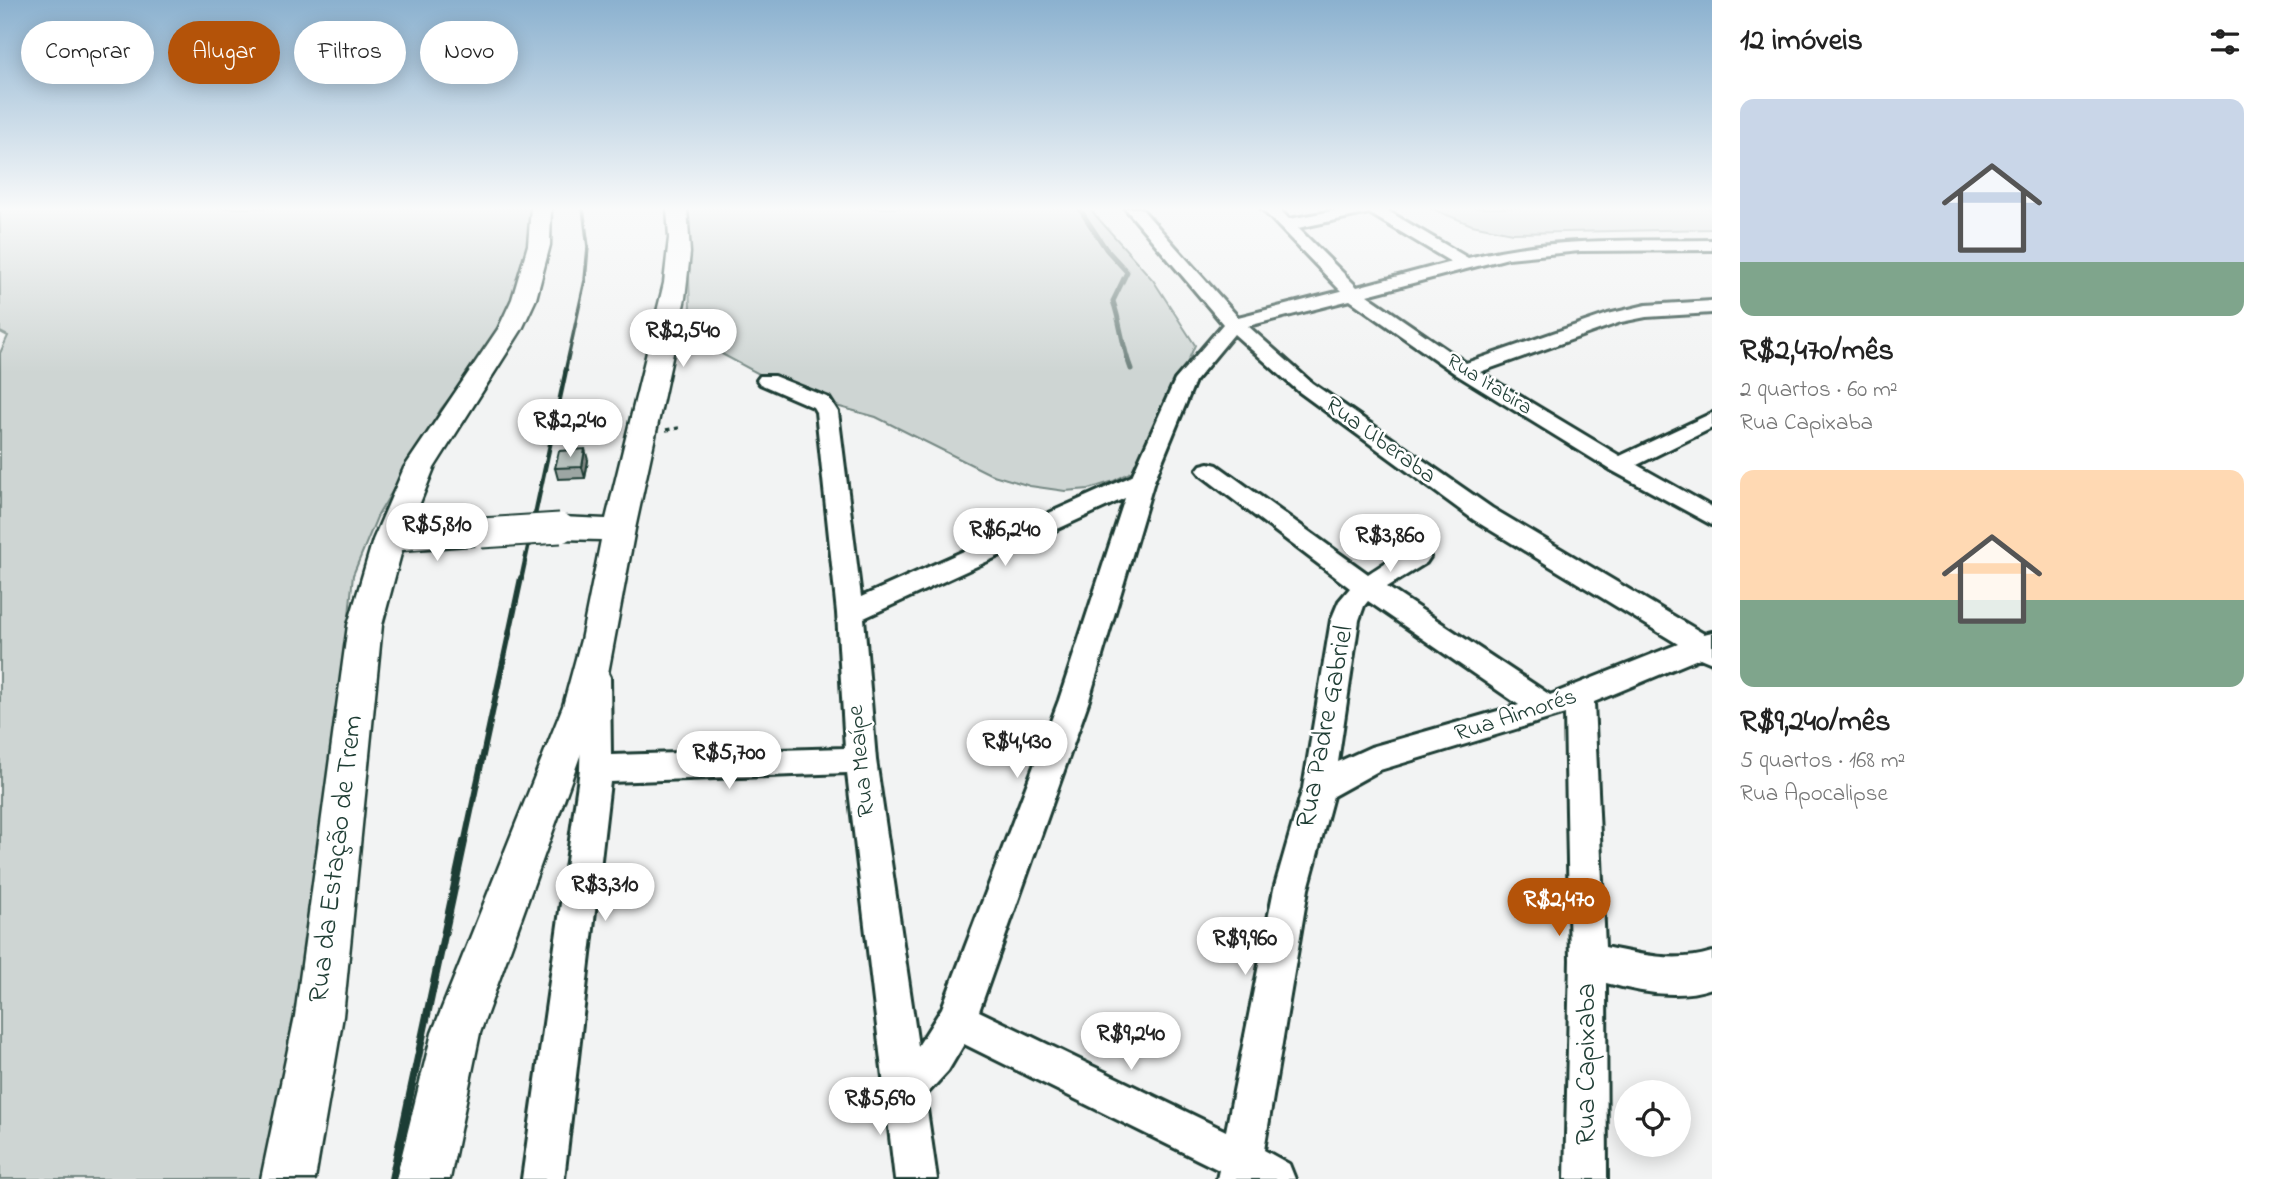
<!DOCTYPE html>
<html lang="pt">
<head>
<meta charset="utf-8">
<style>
  :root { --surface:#fff; --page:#f2f2f2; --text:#222; --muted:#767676; --accent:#b45309 }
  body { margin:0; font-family:"Indie Flower",sans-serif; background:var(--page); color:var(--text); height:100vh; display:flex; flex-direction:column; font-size:26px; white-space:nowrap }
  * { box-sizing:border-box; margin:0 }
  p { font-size:23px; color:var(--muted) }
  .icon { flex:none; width:38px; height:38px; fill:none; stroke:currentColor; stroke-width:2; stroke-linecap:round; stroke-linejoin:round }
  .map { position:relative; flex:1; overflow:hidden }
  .sheet { display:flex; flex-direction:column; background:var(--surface); width:560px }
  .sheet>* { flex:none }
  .guide { position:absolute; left:21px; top:21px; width:665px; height:63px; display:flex; gap:14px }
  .tools { position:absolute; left:1614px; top:1080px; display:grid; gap:14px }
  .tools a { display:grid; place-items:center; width:77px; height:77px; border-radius:50%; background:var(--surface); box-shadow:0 4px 18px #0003; font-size:35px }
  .price { position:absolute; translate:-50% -60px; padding:0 16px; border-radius:24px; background:#fff; color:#222; font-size:23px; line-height:46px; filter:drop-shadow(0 2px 4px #0008) }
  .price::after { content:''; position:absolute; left:50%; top:42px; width:21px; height:16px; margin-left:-10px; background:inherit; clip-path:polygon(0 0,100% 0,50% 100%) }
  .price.on { background:var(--accent); color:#fff }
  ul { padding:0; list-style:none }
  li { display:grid; align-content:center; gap:14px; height:371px; padding:0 28px }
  li span { display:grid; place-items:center; height:217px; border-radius:14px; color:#555 }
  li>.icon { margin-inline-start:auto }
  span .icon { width:126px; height:126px; fill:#fffc; stroke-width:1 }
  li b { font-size:30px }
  h2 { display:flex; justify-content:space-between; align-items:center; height:84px; padding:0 28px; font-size:30px }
  .pill { padding:0 24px; border-radius:32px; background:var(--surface); box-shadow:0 4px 18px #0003; font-size:24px; line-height:63px }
  .pill.on { background:var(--accent); color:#fff }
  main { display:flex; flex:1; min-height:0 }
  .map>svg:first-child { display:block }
</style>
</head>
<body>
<main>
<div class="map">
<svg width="1712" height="1179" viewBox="0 0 1712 1179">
  <rect width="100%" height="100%" fill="#f2f3f3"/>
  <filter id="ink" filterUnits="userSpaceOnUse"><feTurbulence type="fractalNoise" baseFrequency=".0143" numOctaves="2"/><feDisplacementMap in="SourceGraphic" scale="14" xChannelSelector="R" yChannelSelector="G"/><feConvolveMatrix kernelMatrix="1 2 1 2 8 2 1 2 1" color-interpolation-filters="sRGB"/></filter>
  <g filter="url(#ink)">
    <g fill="#ced5d3" stroke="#768984" stroke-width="2">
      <path d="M0 208H548L552 215 549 235 512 318 441 409 377 517 353 575 331 799 315 1179H0V353L8 336 0 332Z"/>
      <path d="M687 208H1089L1153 280 1195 345 1143 466 1114 481 1089 489 1065 491 1030 486 990 474 876 417 829 404 774 382 707 346 691 342Z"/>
      <path d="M1430 208H1712V229L1512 233 1472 225Z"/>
    </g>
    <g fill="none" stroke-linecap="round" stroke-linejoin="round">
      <path stroke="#6d807b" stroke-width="5" d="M1079 208 1106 249 1127 272 1113 301C1121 324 1122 346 1131 369"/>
      <defs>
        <path id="minor" d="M1125 208H1141L1238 317 1341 291 1261 208H1278L1289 219 1349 208H1383L1468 258C1548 237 1630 241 1712 240V250L1580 251 1508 258 1367 295 1466 363 1608 314 1646 305 1712 301V313L1646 317 1621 322 1480 372 1620 456 1712 413V428L1637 465 1712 507V525L1611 470 1457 375 1350 300 1248 326 1312 383 1492 508 1704 634 1712 632V663L1700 658 1594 702 1605 947C1641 955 1677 963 1712 952V988C1677 1000 1641 992 1606 983L1607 1179H1565L1570 960 1565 714 1380 770 1333 796 1308 889 1264 1150 1289 1164 1295 1179H1217L1219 1170 964 1044 948 1071 925 1096 937 1179H895L847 773 610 782 564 1179H522L580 769 582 677 586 669 596 666 606 669 610 677 611 755 845 748 837 613 816 412 813 407 760 384 757 380 760 376H774L829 398 838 412 861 597 1132 476 1175 380 1223 324ZM1369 213 1451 262 1357 287 1298 228ZM1234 334 1298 391 1474 520 1678 644 1550 695 1387 587 1426 563 1430 557 1426 551C1406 545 1385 564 1368 574L1217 465 1209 463 1201 465 1197 470 1201 475 1350 588 1339 601 1331 620 1303 788 1274 889 1226 1131 979 1011 1089 700 1154 481 1195 381ZM1125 498 1059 700 942 1008 918 1046 876 760 864 618ZM1368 601 1519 705 1371 747 1338 762 1359 620 1364 606Z"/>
        <g id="tertiary">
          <path d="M531 208H551L550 245 536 299 522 329 434 468 410 528 481 522 492 525 497 533 492 541 481 544 402 550 382 625 343 1016 315 1179H261L295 1016 348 625 373 540 404 468 498 329 512 299 528 245Z"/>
          <path d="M667 208H687L690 253 685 298 635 529 606 684 480 1033 450 1179H396L432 1033 563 706 581 640 601 540 560 539 549 535 544 528 549 521 560 517 606 519 664 283 669 238Z"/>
        </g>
      </defs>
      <use href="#minor" stroke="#1f3d34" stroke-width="6"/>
      <use href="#tertiary" stroke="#1f3d34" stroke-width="5"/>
      <path stroke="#1f3d34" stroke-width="3.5" stroke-dasharray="4.5 4.5" stroke-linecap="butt" d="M666 430 679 428"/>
      <use href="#minor" fill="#fff" fill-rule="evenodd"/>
      <use href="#tertiary" fill="#fff" fill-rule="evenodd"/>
      <path stroke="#1f3d34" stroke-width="3.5" d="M565 372 585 280 588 247 583 208"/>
      <path stroke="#1f3d34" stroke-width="4.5" d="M521 580 566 370"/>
      <path stroke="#1f3d34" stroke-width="6" d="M464 844 521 578"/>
      <path stroke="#1f3d34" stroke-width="8" d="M392 1179 464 842"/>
      <defs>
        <path id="tertiary-bridge" d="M481 533 560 528"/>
      </defs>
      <use href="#tertiary-bridge" stroke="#1f3d34" stroke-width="33" stroke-linecap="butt"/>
      <use href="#tertiary-bridge" stroke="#fff" stroke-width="29"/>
    </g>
    <path fill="#9da6a3" stroke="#1f3d34" stroke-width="2" d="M588 460 585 478 558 479 555 468Z"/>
    <path fill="#808784" stroke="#1f3d34" stroke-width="2" d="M585 449 588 460 585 478 582 467Z"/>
    <path fill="#b7c1bd" stroke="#1f3d34" stroke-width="2" d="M585 449 582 467 555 468 559 451Z"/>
  </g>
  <linearGradient id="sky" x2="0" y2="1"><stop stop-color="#8bb1cf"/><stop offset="0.56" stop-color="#f9fafa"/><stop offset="1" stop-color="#f9fafa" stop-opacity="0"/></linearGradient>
  <rect width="1712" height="373" fill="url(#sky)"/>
  <g text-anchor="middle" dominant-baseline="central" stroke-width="5" stroke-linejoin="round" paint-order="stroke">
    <g font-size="21" fill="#1f3d34" stroke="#fff">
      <text transform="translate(1489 385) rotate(32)">Rua Itabira</text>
    </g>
    <g font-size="24" fill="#1f3d34" stroke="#fff">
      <text transform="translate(1380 441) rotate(36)">Rua Uberaba</text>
      <text transform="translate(1516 716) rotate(-18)">Rua Aimorés</text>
      <text transform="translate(862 761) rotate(-96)">Rua Meaípe</text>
    </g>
    <g font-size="28" fill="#1f3d34" stroke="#fff">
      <text transform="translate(1326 727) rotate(-79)">Rua Padre Gabriel</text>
      <text transform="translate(337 859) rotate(-83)">Rua da Estação de Trem</text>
      <text transform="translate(1587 1064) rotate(-90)">Rua Capixaba</text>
    </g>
  </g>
</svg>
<div class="tools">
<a><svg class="icon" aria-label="locate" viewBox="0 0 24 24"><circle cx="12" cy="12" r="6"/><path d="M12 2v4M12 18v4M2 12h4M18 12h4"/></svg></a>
</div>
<b class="price" style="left:683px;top:369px">R$2,540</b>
<b class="price" style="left:570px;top:459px">R$2,240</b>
<b class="price" style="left:437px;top:563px">R$5,810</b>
<b class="price" style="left:1005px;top:568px">R$6,240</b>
<b class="price" style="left:1390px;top:574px">R$3,860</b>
<b class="price" style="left:1017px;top:780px">R$4,430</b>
<b class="price" style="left:729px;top:791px">R$5,700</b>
<b class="price" style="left:605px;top:923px">R$3,310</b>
<b class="price on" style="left:1559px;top:938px">R$2,470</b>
<b class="price" style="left:1245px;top:977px">R$9,960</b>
<b class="price" style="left:1131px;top:1072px">R$9,240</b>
<b class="price" style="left:880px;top:1137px">R$5,690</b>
<div class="guide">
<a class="pill">Comprar</a>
<a class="pill on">Alugar</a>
<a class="pill">Filtros</a>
<a class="pill">Novo</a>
</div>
</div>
<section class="sheet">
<h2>12 imóveis<svg class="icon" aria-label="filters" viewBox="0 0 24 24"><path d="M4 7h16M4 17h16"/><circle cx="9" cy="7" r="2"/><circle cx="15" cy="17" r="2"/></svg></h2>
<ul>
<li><span style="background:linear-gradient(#c9d6e8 75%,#7fa58c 0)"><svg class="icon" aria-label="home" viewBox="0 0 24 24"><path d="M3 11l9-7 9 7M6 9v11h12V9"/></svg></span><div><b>R$2,470/mês</b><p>2 quartos · 60 m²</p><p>Rua Capixaba</p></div></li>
<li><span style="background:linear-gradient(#ffd9b3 60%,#7fa58c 0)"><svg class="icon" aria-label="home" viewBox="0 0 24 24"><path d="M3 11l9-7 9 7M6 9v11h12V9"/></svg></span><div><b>R$9,240/mês</b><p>5 quartos · 168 m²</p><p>Rua Apocalipse</p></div></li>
</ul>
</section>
</main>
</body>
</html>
